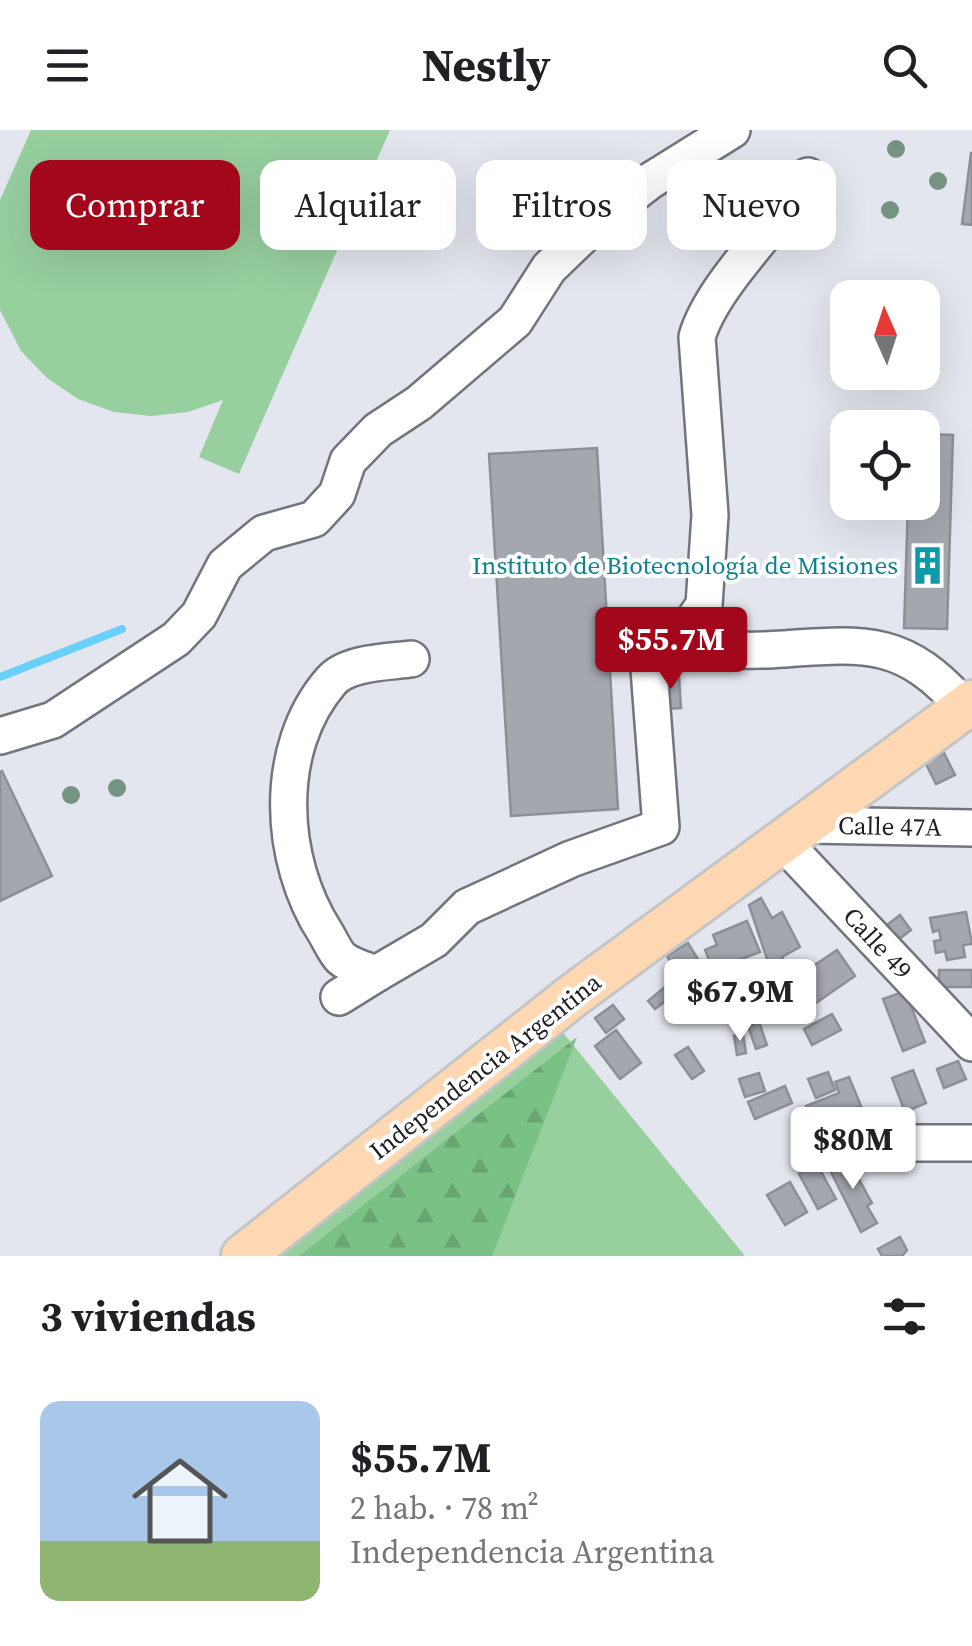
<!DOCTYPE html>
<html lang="es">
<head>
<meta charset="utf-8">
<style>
  :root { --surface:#fff; --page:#f6f6f6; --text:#202124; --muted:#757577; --line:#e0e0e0; --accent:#a3071c }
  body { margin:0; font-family:"Source Serif 4",serif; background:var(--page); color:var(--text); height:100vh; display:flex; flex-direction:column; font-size:38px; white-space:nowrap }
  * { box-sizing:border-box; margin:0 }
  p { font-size:32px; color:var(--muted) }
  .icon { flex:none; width:55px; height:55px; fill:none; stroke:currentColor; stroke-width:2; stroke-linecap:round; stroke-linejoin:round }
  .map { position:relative; height:1126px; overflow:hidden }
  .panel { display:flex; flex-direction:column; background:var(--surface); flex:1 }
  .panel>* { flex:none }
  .top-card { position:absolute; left:30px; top:30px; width:912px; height:90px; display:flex; gap:20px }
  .needle { width:65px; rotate:357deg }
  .tools { position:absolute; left:830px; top:150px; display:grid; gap:20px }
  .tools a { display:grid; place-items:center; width:110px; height:110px; border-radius:20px; background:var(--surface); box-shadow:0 10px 40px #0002; font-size:50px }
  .price { position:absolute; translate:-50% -85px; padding:0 22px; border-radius:10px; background:#fff; color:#222; font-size:32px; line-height:65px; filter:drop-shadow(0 2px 5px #0008) }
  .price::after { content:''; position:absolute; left:50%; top:60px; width:30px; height:22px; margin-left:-15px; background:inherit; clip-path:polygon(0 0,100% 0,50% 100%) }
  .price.on { background:var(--accent); color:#fff }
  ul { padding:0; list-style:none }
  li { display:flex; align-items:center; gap:30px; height:250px; padding:0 40px }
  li+li { border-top:2px solid var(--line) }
  li span { display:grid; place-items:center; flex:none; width:280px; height:200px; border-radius:20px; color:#555 }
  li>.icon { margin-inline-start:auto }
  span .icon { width:120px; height:120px; fill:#fffc; stroke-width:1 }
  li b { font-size:42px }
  h2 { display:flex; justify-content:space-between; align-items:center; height:120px; padding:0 40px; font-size:42px }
  .pill { padding:0 35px; border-radius:20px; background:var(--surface); box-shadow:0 10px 40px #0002; font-size:35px; line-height:90px }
  .pill.on { background:var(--accent); color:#fff }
  header { display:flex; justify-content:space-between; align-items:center; height:130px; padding:0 40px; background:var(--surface); font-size:45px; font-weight:700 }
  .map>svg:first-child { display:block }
</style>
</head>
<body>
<header><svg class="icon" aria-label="menu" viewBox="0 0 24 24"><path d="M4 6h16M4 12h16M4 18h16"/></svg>Nestly<svg class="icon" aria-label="search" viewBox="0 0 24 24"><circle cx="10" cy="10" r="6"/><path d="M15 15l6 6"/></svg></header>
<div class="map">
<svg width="972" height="1126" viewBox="0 0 972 1126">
  <defs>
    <pattern id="forest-firs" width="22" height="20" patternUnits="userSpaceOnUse" patternTransform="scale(2.5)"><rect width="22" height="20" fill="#7ac186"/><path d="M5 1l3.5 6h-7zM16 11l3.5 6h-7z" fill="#69a573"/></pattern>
  </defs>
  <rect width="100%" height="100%" fill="#e3e6ee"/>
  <g fill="#97cf9f">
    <path d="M31 0H390L239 344 199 327 223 270 188 282 151 286 114 282 78 269 47 248 21 221 0 180V70Z"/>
    <path d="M556 894 745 1126H261Z"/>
  </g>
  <path fill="url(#forest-firs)" d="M577 907 492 1126H299Z"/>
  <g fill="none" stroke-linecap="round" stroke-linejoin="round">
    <path stroke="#69d0f9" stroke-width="8" d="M0 547 122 499"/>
  </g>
  <g fill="#a4a7ae" stroke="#8c8f96" stroke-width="2.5">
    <path d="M971 23H972V95L962 94Z"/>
    <path d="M922 304 953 305 947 499 904 498 908 372H922Z"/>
    <path d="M597 318 618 679 511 686 489 324Z"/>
    <path d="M662 546H679L681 578 664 579Z"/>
    <path d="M944 623 955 645 936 654 925 632Z"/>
    <path d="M2 641 52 746 0 771V642Z"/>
    <path d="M761 768 772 788 782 782 800 817 782 827 791 844 775 853 749 775Z"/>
    <path d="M966 782 972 814 963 815 965 827 947 830 945 821 936 823 934 811 941 810 939 800 933 802 930 788Z"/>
    <path d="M900 785 911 800 894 813 883 798Z"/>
    <path d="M747 791 760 822 736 831 740 841 764 832 783 880 765 887 763 881 747 887 738 865 725 870 705 820 717 815 713 805Z"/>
    <path d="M688 813 704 839 682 852 667 826Z"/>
    <path d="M837 820 855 846 810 877 791 851Z"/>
    <rect x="939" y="840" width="33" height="17"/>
    <path d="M665 857 672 866 655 879 648 871Z"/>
    <path d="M905 861 925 912 903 921 883 869Z"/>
    <path d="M613 875 624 889 606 903 595 888Z"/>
    <path d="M832 884 841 900 812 915 804 899Z"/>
    <path d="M759 892 767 915 756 919 748 896Z"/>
    <path d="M616 900 641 933 620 949 595 916Z"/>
    <path d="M743 904 746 923 737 925 734 906Z"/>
    <path d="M688 917 704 941 692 949 675 925Z"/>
    <path d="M958 931 966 949 944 958 937 939Z"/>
    <path d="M913 940 926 973 905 982 892 948Z"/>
    <path d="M828 942 835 960 816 968 808 949Z"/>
    <path d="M759 943 765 961 745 967 739 949Z"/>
    <path d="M849 947 861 976 814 994 806 976 839 963 835 952Z"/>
    <path d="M785 956 792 973 755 989 748 972Z"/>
    <path d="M845 1024 872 1073 867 1076 877 1093 861 1102 827 1034Z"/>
    <path d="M813 1027 836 1069 818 1079 799 1044 807 1039 803 1033Z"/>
    <path d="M790 1052 807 1082 785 1095 767 1065Z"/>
    <path d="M900 1107 907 1120 902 1126H882L878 1119Z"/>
  </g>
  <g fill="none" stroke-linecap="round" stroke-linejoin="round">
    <defs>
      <g id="minor">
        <path d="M673 520 704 475 710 385 697 207C712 155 777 96 808 46"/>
        <path d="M411 529C388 532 347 532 331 551 272 619 279 731 325 802 330 810 335 822 341 828 350 836 366 840 376 844L434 810 467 777 571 729 661 697 649 539 673 520C710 519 747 522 783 519 867 513 905 509 965 578"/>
        <path d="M0 606 53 590 176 509 199 485 225 435 264 403 314 389 337 364 348 331 378 300 419 273 515 191 549 138 596 93 650 51 732 0"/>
        <path d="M809 695 972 698"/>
        <path d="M784 713 972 913"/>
        <path d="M339 867 376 844"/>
        <path d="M819 1013H972"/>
      </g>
      <path id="major" d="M243 1126 575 864 972 572"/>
    </defs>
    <use href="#minor" stroke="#72757c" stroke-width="40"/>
    <use href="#major" stroke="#c4c5c6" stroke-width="48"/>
    <use href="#minor" stroke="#fff" stroke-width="35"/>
    <use href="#major" stroke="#fdd8b2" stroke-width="42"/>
  </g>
  <g fill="#769381">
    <circle cx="896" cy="19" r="9"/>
    <circle cx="938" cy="51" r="9"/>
    <circle cx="890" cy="80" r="9"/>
    <circle cx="117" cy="658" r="9"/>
    <circle cx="71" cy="665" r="9"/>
  </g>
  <defs>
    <symbol id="building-bare" viewBox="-9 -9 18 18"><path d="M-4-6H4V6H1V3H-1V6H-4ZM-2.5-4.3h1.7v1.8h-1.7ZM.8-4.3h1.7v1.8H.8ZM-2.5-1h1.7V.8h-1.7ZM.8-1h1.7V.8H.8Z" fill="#0f9aa8" stroke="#fff" stroke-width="2.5" paint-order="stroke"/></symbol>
  </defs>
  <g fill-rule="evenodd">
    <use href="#building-bare" x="900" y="408" width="55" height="55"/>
  </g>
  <g text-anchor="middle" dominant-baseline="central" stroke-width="8" stroke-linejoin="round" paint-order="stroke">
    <g font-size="25" fill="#0d838f" stroke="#fff" text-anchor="end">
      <text x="898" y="435">Instituto de Biotecnología de Misiones</text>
    </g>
    <g font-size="25" fill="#1e1f22" stroke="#fff">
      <text transform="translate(890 696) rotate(1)">Calle 47A</text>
      <text transform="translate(878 813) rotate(47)">Calle 49</text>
      <text transform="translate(485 936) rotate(-38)">Independencia Argentina</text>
    </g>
  </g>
</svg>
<div class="tools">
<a><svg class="needle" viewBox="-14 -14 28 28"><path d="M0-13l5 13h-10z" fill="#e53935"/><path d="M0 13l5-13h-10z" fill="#757577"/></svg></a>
<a><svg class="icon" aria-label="locate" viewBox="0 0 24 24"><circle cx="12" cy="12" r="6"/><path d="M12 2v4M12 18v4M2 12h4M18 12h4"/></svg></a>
</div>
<b class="price on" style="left:671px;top:562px">$55.7M</b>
<b class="price" style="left:740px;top:914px">$67.9M</b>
<b class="price" style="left:853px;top:1062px">$80M</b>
<div class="top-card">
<a class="pill on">Comprar</a>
<a class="pill">Alquilar</a>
<a class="pill">Filtros</a>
<a class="pill">Nuevo</a>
</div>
</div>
<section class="panel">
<h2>3 viviendas<svg class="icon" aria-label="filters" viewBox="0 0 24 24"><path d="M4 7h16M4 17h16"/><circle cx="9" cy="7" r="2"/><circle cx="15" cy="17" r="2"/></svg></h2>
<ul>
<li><span style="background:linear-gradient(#a9c7e8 70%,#8fb573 0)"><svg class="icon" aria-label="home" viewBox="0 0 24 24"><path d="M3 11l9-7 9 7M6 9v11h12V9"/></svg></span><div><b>$55.7M</b><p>2 hab. · 78 m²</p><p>Independencia Argentina</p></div></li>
</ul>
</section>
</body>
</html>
